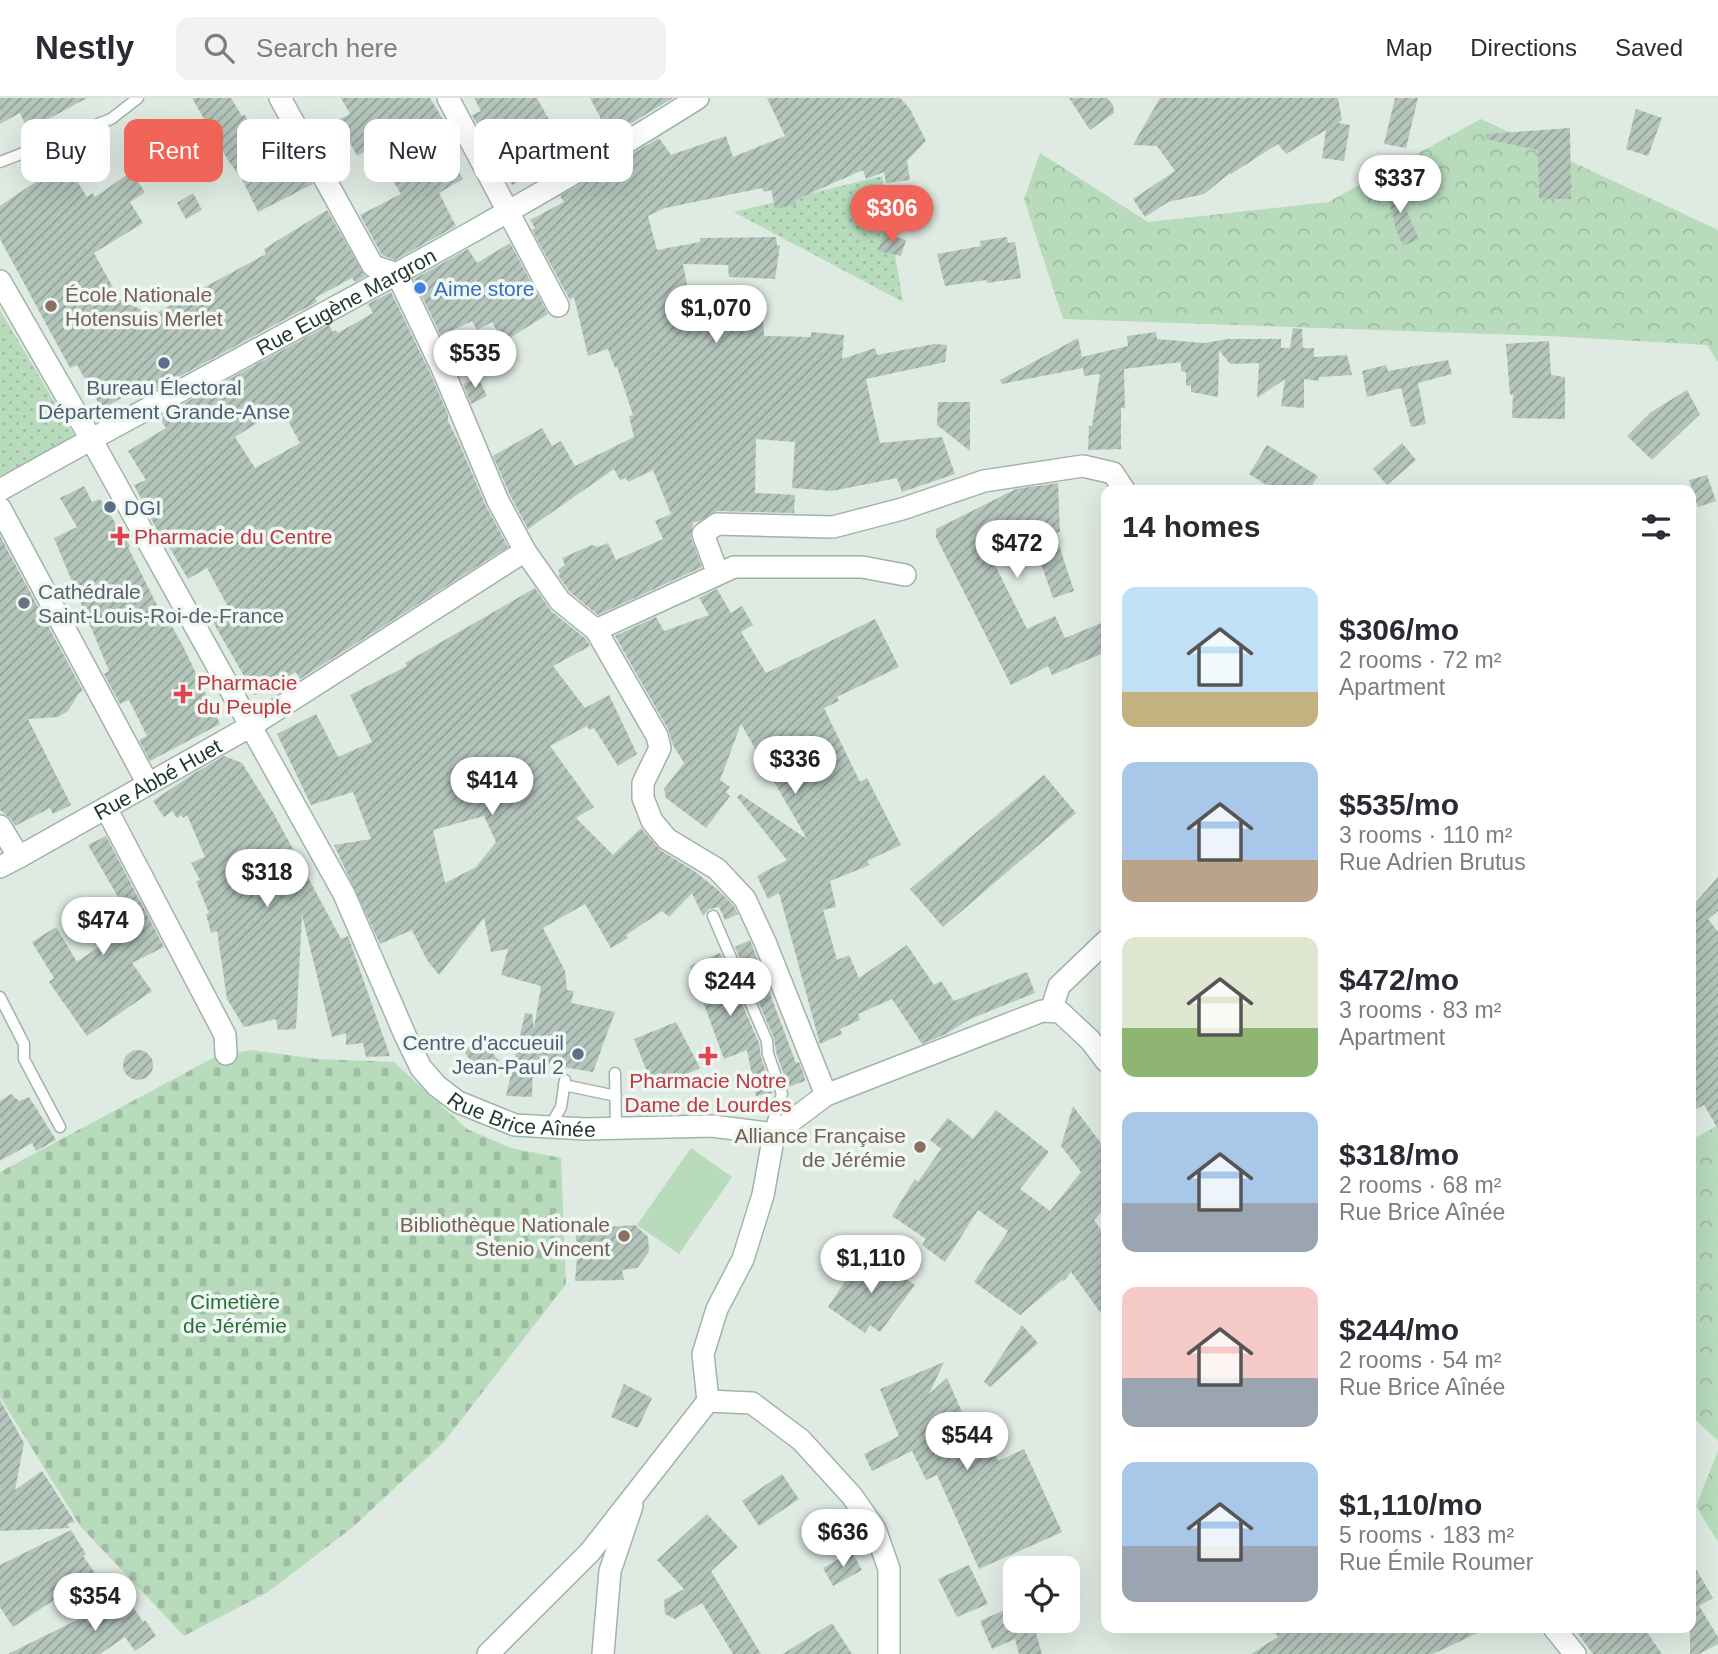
<!DOCTYPE html>
<html lang="en">
<head>
<meta charset="utf-8">
<style>
  :root { --surface:#fff; --page:#f2f2f3; --text:#2b2b33; --muted:#7c7c81; --line:#e1e1e2; --accent:#f06557 }
  body { margin:0; font-family:Helvetica,sans-serif; background:var(--page); color:var(--text); height:100vh; display:flex; flex-direction:column; font-size:26px; white-space:nowrap }
  * { box-sizing:border-box; margin:0 }
  p { font-size:23px; color:var(--muted) }
  .icon { flex:none; width:38px; height:38px; fill:none; stroke:currentColor; stroke-width:2; stroke-linecap:round; stroke-linejoin:round }
  .map { position:relative; flex:1; overflow:hidden }
  .details { position:absolute; left:1101px; top:387px; width:595px; height:1148px; display:flex; flex-direction:column; background:var(--surface); border-radius:14px; box-shadow:0 7px 28px #0002 }
  .details>* { flex:none }
  .top-card { position:absolute; left:21px; top:21px; width:665px; height:63px; display:flex; gap:14px }
  .buttons { position:absolute; left:1003px; top:1458px; display:grid; gap:14px }
  .buttons a { display:grid; place-items:center; width:77px; height:77px; border-radius:14px; background:var(--surface); box-shadow:0 7px 28px #0002; font-size:35px }
  .price { position:absolute; translate:-50% -60px; padding:0 16px; border-radius:24px; background:#fff; color:#222; font-size:23px; line-height:46px; filter:drop-shadow(0 2px 4px #0008) }
  .price::after { content:''; position:absolute; left:50%; top:42px; width:21px; height:16px; margin-left:-10px; background:inherit; clip-path:polygon(0 0,100% 0,50% 100%) }
  .price.selected { background:var(--accent); color:#fff }
  ul { padding:0; list-style:none }
  li { display:flex; align-items:center; gap:21px; height:175px; padding:0 21px }
  li span { display:grid; place-items:center; flex:none; width:196px; height:140px; border-radius:14px; color:#555 }
  li>.icon { margin-inline-start:auto }
  span .icon { width:84px; height:84px; fill:#fffc; stroke-width:1 }
  li b { font-size:30px }
  h2 { display:flex; justify-content:space-between; align-items:center; height:84px; padding:0 21px; font-size:30px }
  .pill { padding:0 24px; border-radius:14px; background:var(--surface); box-shadow:0 7px 28px #0002; font-size:24px; line-height:63px }
  .pill.selected { background:var(--accent); color:#fff }
  header { display:flex; align-items:center; gap:42px; box-sizing:border-box; height:98px; padding:0 35px; background:var(--surface); border-bottom:2px solid var(--line) }
  header strong { font-size:33px }
  nav { display:flex; gap:38px; margin-inline-start:auto; font-size:24px }
  .search { width:490px; height:63px; background:var(--page); display:flex; align-items:center; gap:18px; box-sizing:border-box; padding:0 24px; border-radius:14px; color:var(--muted); font-size:26px }
  .map>svg:first-child { display:block }
</style>
</head>
<body>
<header>
<strong>Nestly</strong>
<div class="search"><svg class="icon" aria-label="search" viewBox="0 0 24 24"><circle cx="10" cy="10" r="6"/><path d="M15 15l6 6"/></svg>Search here</div>
<nav><a>Map</a><a>Directions</a><a>Saved</a></nav>
</header>
<div class="map">
<svg width="1718" height="1556" viewBox="0 0 1718 1556">
  <defs>
    <pattern id="green-dots" width="8" height="8" patternUnits="userSpaceOnUse" patternTransform="scale(1.75)"><rect width="8" height="8" fill="#b8dbbc"/><path d="M2 2h.1M6 6h.1" fill="none" stroke="#9ebda2" stroke-width="1.8" stroke-linecap="round"/></pattern>
    <pattern id="forest-crowns" width="20" height="18" patternUnits="userSpaceOnUse" patternTransform="scale(1.75)"><rect width="20" height="18" fill="#b8dbbc"/><path d="M2 6a3 3 0 1 1 6 0M12 15a3 3 0 1 1 6 0" fill="none" stroke="#9ebda2"/></pattern>
    <pattern id="cemetery-stones" width="16" height="16" patternUnits="userSpaceOnUse" patternTransform="scale(1.75)"><rect width="16" height="16" fill="#b8dbbc"/><path d="M2 7V4a2 2 0 0 1 4 0v3zM10 15v-3a2 2 0 0 1 4 0v3z" fill="#9ebda2"/></pattern>
    <pattern id="building-hatch" width="6" height="6" patternUnits="userSpaceOnUse" patternTransform="scale(1.75)"><rect width="6" height="6" fill="#b4c5bc"/><path d="M-1 1l2-2M0 6l6-6M5 7l2-2" fill="none" stroke="#92a199"/></pattern>
  </defs>
  <rect width="100%" height="100%" fill="#dfeae3"/>
  <g fill="url(#green-dots)">
    <path d="M882 78 903 204 734 114Z"/>
    <path d="M0 212 74 337 0 378Z"/>
  </g>
  <g fill="url(#forest-crowns)">
    <path d="M1481 21 1718 132V264L1707 247 1549 238 1063 221 1024 101 1040 55 1148 124 1328 104Z"/>
    <path d="M1718 1027V1343L1691 1317 1690 1043Z"/>
    <path d="M1718 1353V1444L1696 1408Z"/>
  </g>
  <path fill="url(#cemetery-stones)" d="M251 952 317 961 394 964 467 1031 511 1050 561 1060 566 1186 444 1344 353 1429 268 1494 184 1538 81 1429 0 1299V1074L213 960Z"/>
  <path fill="#b8dbbc" d="M691 1050 732 1079 679 1156 637 1127Z"/>
  <g fill="url(#building-hatch)" fill-rule="evenodd">
    <path d="M0 0H87L28 32 20 15 0 26Z"/>
    <path d="M192 0H231L242 18 245 17 262 50 285 37 313 86 258 114 242 81 229 64Z"/>
    <path d="M341 0H430L445 25 434 31 463 81 439 95 456 128 395 162 382 157 360 117 401 96 373 49 357 58 347 39 324 52 314 34 350 16Z"/>
    <path d="M474 0H537L556 34 540 43 552 65 512 87 472 17 481 13Z"/>
    <path d="M590 0H673L610 38Z"/>
    <path d="M767 0H900L910 11 926 43 907 63 910 82 886 85 884 74 866 81 863 72 795 102 796 107 775 110 771 92 764 94 762 90 665 110 648 118 657 152 700 144V140L776 139 777 148 780 147 775 181 729 179 728 167 683 166 692 213 734 212 733 220 763 222 764 238 811 239V234L844 237 842 261 875 250 877 257 934 246 947 247 945 264 866 281 880 345 942 339 955 376 902 394 897 380 832 393 792 390 795 344 756 341 755 395 795 397 794 415 717 413 698 424H693L691 440 702 469 598 517 570 494 558 477 560 476 558 472 565 467 562 460 592 447 598 449 608 445 616 462 663 441 655 423 671 416 653 372 628 384 626 380 620 382 614 371 528 431 510 397 493 358 542 330 552 348 561 343 575 368 634 339 629 318 633 317 617 269 615 270 608 251 588 258 574 199 570 202 532 132 535 130 530 122 564 104 560 98 659 40 671 57 726 38 733 59 785 38Z"/>
    <path d="M1069 0H1107L1113 7 1114 15 1090 32Z"/>
    <path d="M1160 0H1338L1342 22 1338 25 1350 27 1344 63 1322 60 1326 32 1286 56 1278 46 1231 76 1230 75 1204 96 1168 104 1145 119 1133 101 1175 73 1157 48 1133 47Z"/>
    <path d="M1395 0H1418L1406 50 1384 46Z"/>
    <path d="M1636 11 1662 20 1648 58 1626 51Z"/>
    <path d="M1570 30 1571 101H1539L1538 52 1486 41V36Z"/>
    <path d="M65 64 87 99 92 95 95 99 131 74 145 94 130 104 143 125 94 155 120 202 153 217 266 156 264 151 327 112 365 178 355 184 352 180 315 200 317 204 147 296 143 288 102 311 77 267 70 270 0 141V108Z"/>
    <path d="M1393 82 1419 141 1403 148 1397 134 1384 85Z"/>
    <path d="M193 95 202 112 186 121 177 105Z"/>
    <path d="M884 135 906 142 901 158 878 153Z"/>
    <path d="M1007 139 1008 145 1015 144 1021 180 987 185 986 182 945 188 937 156 981 148 980 143Z"/>
    <path d="M510 145 548 216 503 244 492 224 477 232 472 223 441 238 414 181 468 151 477 165Z"/>
    <path d="M391 194 431 277 448 317V323L459 345 486 408 508 449 300 581 296 574 255 597 210 519 228 509 207 470 188 481 160 433 158 434 134 387 146 382 128 353 166 330 159 319 329 227 333 234 336 232 338 235 373 215 368 206ZM281 310 300 345 255 370 235 339Z"/>
    <path d="M1293 230 1302 231 1303 250H1314V259L1347 257 1352 277 1319 279V283L1304 281V310L1281 308 1285 281 1257 300 1259 265 1230 266 1219 252 1218 299 1191 294V287L1186 288V274L1181 273V264L1124 271 1125 310H1121V351L1088 352 1089 328H1092L1100 276 1084 278 1083 270 1002 286 1000 282 1078 240 1082 259 1128 248 1127 238 1156 234 1157 241 1204 245 1228 241H1281V250H1290Z"/>
    <path d="M1549 243 1551 277 1565 279V321L1512 320 1513 296 1510 297 1506 246Z"/>
    <path d="M1448 262 1452 276 1418 285 1426 326 1411 329 1401 290 1367 299 1362 273 1386 267 1388 273Z"/>
    <path d="M478 279 487 298 471 306 463 286Z"/>
    <path d="M1687 292 1700 316 1652 362 1627 338 1651 314Z"/>
    <path d="M938 304H970V353L937 327Z"/>
    <path d="M1402 345 1416 362 1387 387 1373 371Z"/>
    <path d="M1267 347 1318 378 1309 392H1275L1249 376Z"/>
    <path d="M1707 377 1716 403 1698 409 1689 382Z"/>
    <path d="M1058 385 1060 434 1055 435 1074 493 1053 500 1034 446 992 461 1027 531 1055 518 1065 540 1106 523V554L1052 577 1048 568 1011 587 936 439V431L1016 391Z"/>
    <path d="M84 388 92 404 100 401 130 448 128 449 160 513 162 511 183 548 220 626 150 663 139 642 147 638 129 602 120 606 104 576 109 573 54 440 77 429 60 400Z"/>
    <path d="M0 438 83 593 79 595 68 613 58 619 28 621 71 707 53 716 50 710 15 728 11 721 0 712Z"/>
    <path d="M535 490 551 513 586 541 590 548 553 568 585 610 609 597 637 656 618 668 594 630 589 632 587 628 550 648 594 709 576 720 613 757 641 730 660 752 694 773 717 791 734 808 738 816 725 822 719 809 709 811 703 818 692 795 669 819 662 813 626 837 628 840 611 850 585 806 543 830 565 873 567 892 574 893 571 905 615 914 593 974 533 964 532 999 506 998 525 915 532 916 534 930 541 888 501 877 508 851 491 854 484 820 439 877 427 862 412 832 380 846 334 747 371 741 353 694 311 707 277 636 316 616 338 659 372 644 350 597 407 568 405 565ZM484 718 496 744 476 769 445 785 433 732Z"/>
    <path d="M717 491 731 515 742 508 753 527 741 534 766 575 875 521 899 569 837 599 839 603 824 610 860 684 867 680 901 747 867 763 870 767 830 783 836 809 823 812 837 862 849 857 859 880 907 847 934 887 941 883 954 903 1027 874 1035 895 970 921 946 936 922 946 892 901 858 916 860 922 840 931 842 936 820 946 779 795 768 801 757 778 787 762 737 699 740 696 807 741 741 626 720 682 730 689 726 694 730 698 706 730 666 700 664 691 684 665 673 647 668 631 615 538 656 519 664 533 709 517 699 500Z"/>
    <path d="M224 658 242 665 274 716 341 841 348 838 390 958 366 959 363 945 346 947V935L332 939 302 817 296 931 278 932 276 921 244 929 227 901 217 833 211 835 206 816 209 815 196 783 200 782 191 765 205 759 187 717 183 720 181 717 177 720 172 713 164 719 153 703 193 676Z"/>
    <path d="M1044 677 1076 715 943 829 910 791Z"/>
    <path d="M106 738 164 849 132 865 152 893 87 938 49 884 54 880 32 844 56 829 77 864 133 825 88 747Z"/>
    <path d="M1718 779V813L1708 821 1718 834V1031L1704 1007 1690 1014V799L1695 805Z"/>
    <path d="M750 842 796 965 799 964 804 977 805 983 788 989 776 954 774 940 735 849Z"/>
    <path d="M720 855 759 945 761 959 773 995 756 998 747 952 724 961 690 868Z"/>
    <path d="M676 924 700 970 654 991 634 941Z"/>
    <path d="M482 941 499 963 475 968 465 955 471 945Z"/>
    <circle cx="138" cy="967" r="15"/>
    <path d="M11 996 19 1003 29 999 56 1042 36 1053 32 1045 0 1063V1003Z"/>
    <path d="M1073 1008 1106 1052V1108L1094 1122 1106 1139V1222L1071 1174 1064 1183 1062 1182 1020 1217 974 1184 1008 1133 978 1112 945 1164 922 1147 926 1141 892 1118 915 1081 918 1084 941 1051 930 1042 948 1020 973 1041 996 1012 1049 1054 1020 1091 1050 1113 1081 1074 1061 1048Z"/>
    <path d="M575 1123 594 1124 595 1130 635 1127 648 1139 649 1154 637 1170 622 1172 624 1182 575 1183 577 1160Z"/>
    <path d="M862 1158 867 1162 869 1158 915 1187 880 1234 870 1227 865 1235 828 1209Z"/>
    <path d="M1022 1227 1038 1245 990 1289 984 1284Z"/>
    <path d="M944 1264 929 1296 947 1280 963 1316 945 1323 965 1366 994 1353 998 1363 1024 1351 1062 1434 979 1471 937 1377 926 1382 912 1353 872 1373 864 1356 899 1338 880 1291Z"/>
    <path d="M624 1286 652 1300 638 1330 611 1319Z"/>
    <path d="M0 1302 24 1345 15 1392 42 1373 75 1424 67 1426 70 1430 0 1433Z"/>
    <path d="M782 1376 799 1401 759 1428 742 1403Z"/>
    <path d="M707 1416 738 1449 711 1473 761 1556H733L702 1505 675 1521 665 1516 664 1502 684 1491 657 1462Z"/>
    <path d="M71 1432 86 1456 83 1458 95 1475 13 1529 0 1509V1467Z"/>
    <path d="M852 1454 862 1472 833 1488 823 1470Z"/>
    <path d="M1690 1461 1713 1500 1699 1508 1718 1539V1546L1699 1556H1690Z"/>
    <path d="M969 1467 988 1506 957 1519 938 1481Z"/>
    <path d="M126 1498 143 1524 145 1522 156 1538 135 1553 125 1539 100 1556H8Z"/>
    <path d="M1015 1507V1522H1056L1035 1532 1042 1556H1019L1015 1541 992 1551 980 1523Z"/>
    <path d="M832 1525 852 1556H783Z"/>
    <path d="M1272 1530H1488L1433 1556H1251L1278 1539Z"/>
    <path d="M1574 1530H1644L1662 1556H1593Z"/>
  </g>
  <g fill="none" stroke-linecap="round" stroke-linejoin="round">
    <defs>
      <g id="lane">
        <path d="M0 64 111 21 138 0"/>
        <path d="M713 818 767 943 768 956 782 996 769 1035"/>
        <path d="M0 899 24 946V961L60 1029"/>
        <path d="M615 975 616 1030"/>
        <path d="M564 987 616 998"/>
        <path d="M550 1029 561 1009 565 982"/>
      </g>
      <g id="street">
        <path d="M280 0 373 168 397 176 443 272 498 403 525 453 560 503 596 532 657 638 660 650 643 685V700L652 723 667 741 717 771 745 801 765 844 826 997"/>
        <path d="M448 0 558 208"/>
        <path d="M0 410 148 686"/>
        <path d="M718 476 703 436 717 426 833 429 902 411 984 383 1083 368 1113 375 1124 392"/>
        <path d="M596 532 734 469H862L905 477"/>
        <path d="M106 710 225 937 226 956"/>
        <path id="s1" d="M19 759 251 628 525 453"/>
        <path d="M1051 913 1059 888 1106 843"/>
        <path d="M488 1556 590 1454 708 1303"/>
        <path d="M603 1556 610 1473 632 1408"/>
      </g>
      <g id="secondary">
        <path id="s2" d="M0 183 91 341 344 796 405 937 421 970 437 988 458 1004 515 1027 585 1031 712 1028 774 1036"/>
        <path id="s3" d="M0 392C232 261 472 143 698 0"/>
        <path d="M0 728 19 759 0 769"/>
        <path d="M774 1036 763 1097 743 1161 717 1211 703 1256 708 1303 752 1305 801 1342 852 1398 875 1431 889 1471V1556"/>
        <path d="M774 1036 826 997 1042 913 1060 914 1090 942 1106 963"/>
        <path d="M1554 1530 1575 1556"/>
      </g>
    </defs>
    <use href="#lane" stroke="#a2b2a9" stroke-width="13"/>
    <use href="#street" stroke="#a2b2a9" stroke-width="24"/>
    <use href="#secondary" stroke="#9eb6a9" stroke-width="24"/>
    <use href="#lane" stroke="#fff" stroke-width="10"/>
    <use href="#street" stroke="#fff" stroke-width="21"/>
    <use href="#secondary" stroke="#fff" stroke-width="21"/>
  </g>
  <circle fill="#3f7fe0" stroke="#eff7f2" stroke-width="2.5" cx="420" cy="190" r="7"/>
  <g fill="#8d6e63" stroke="#eff7f2" stroke-width="2.5">
    <circle cx="51" cy="208" r="7"/>
    <circle cx="920" cy="1049" r="7"/>
    <circle cx="624" cy="1138" r="7"/>
  </g>
  <g fill="#5c6f8a" stroke="#eff7f2" stroke-width="2.5">
    <circle cx="164" cy="265" r="7"/>
    <circle cx="110" cy="409" r="7"/>
    <circle cx="578" cy="956" r="7"/>
  </g>
  <g fill="#e0444e" stroke="#eff7f2" stroke-width="2.5">
    <path d="M116.5 427.5h7v7h7v7h-7v7h-7v-7h-7v-7h7z"/>
    <path d="M179.5 585.5h7v7h7v7h-7v7h-7v-7h-7v-7h7z"/>
    <path d="M704.5 947.5h7v7h7v7h-7v7h-7v-7h-7v-7h7z"/>
  </g>
  <circle fill="#6b7280" stroke="#eff7f2" stroke-width="2.5" cx="24" cy="505" r="7"/>
  <g text-anchor="middle" dominant-baseline="central" stroke-width="7" stroke-linejoin="round" paint-order="stroke">
    <g font-size="21" fill="#366cbe" stroke="#eff7f2" text-anchor="start">
      <text x="434" y="190">Aime store</text>
    </g>
    <g font-size="21" fill="#785e54" stroke="#eff7f2" text-anchor="end">
      <text x="65" y="196" text-anchor="start">École Nationale<tspan x="65" dy="24">Hotensuis Merlet</tspan></text>
      <text x="906" y="1037">Alliance Française<tspan x="906" dy="24">de Jérémie</tspan></text>
      <text x="610" y="1126">Bibliothèque Nationale<tspan x="610" dy="24">Stenio Vincent</tspan></text>
    </g>
    <g font-size="21" fill="#203a2f" stroke="#eff7f2">
      <text stroke="none"><textPath href="#s3" startOffset="394">Rue Eugène Margron</textPath></text>
      <text stroke="none"><textPath href="#s1" startOffset="159">Rue Abbé Huet</textPath></text>
      <text stroke="none"><textPath href="#s2" startOffset="1010">Rue Brice Aînée</textPath></text>
    </g>
    <g font-size="21" fill="#4e5e75" stroke="#eff7f2">
      <text x="164" y="289">Bureau Électoral<tspan x="164" dy="24">Département Grande-Anse</tspan></text>
      <text x="124" y="409" text-anchor="start">DGI</text>
      <text x="564" y="944" text-anchor="end">Centre d'accueuil<tspan x="564" dy="24">Jean-Paul 2</tspan></text>
    </g>
    <g font-size="21" fill="#be3a42" stroke="#eff7f2" text-anchor="start">
      <text x="134" y="438">Pharmacie du Centre</text>
      <text x="197" y="584">Pharmacie<tspan x="197" dy="24">du Peuple</tspan></text>
      <text x="708" y="982" text-anchor="middle">Pharmacie Notre<tspan x="708" dy="24">Dame de Lourdes</tspan></text>
    </g>
    <g font-size="21" fill="#5b616d" stroke="#eff7f2" text-anchor="start">
      <text x="38" y="493">Cathédrale<tspan x="38" dy="24">Saint-Louis-Roi-de-France</tspan></text>
    </g>
    <g font-size="21" fill="#2b703b" stroke="#eff7f2">
      <text x="235" y="1203">Cimetière<tspan x="235" dy="24">de Jérémie</tspan></text>
    </g>
  </g>
</svg>
<div class="buttons">
<a><svg class="icon" aria-label="locate" viewBox="0 0 24 24"><circle cx="12" cy="12" r="6"/><path d="M12 2v4M12 18v4M2 12h4M18 12h4"/></svg></a>
</div>
<b class="price" style="left:1400px;top:117px">$337</b>
<b class="price selected" style="left:892px;top:147px">$306</b>
<b class="price" style="left:716px;top:247px">$1,070</b>
<b class="price" style="left:475px;top:292px">$535</b>
<b class="price" style="left:1017px;top:482px">$472</b>
<b class="price" style="left:795px;top:698px">$336</b>
<b class="price" style="left:492px;top:719px">$414</b>
<b class="price" style="left:267px;top:811px">$318</b>
<b class="price" style="left:103px;top:859px">$474</b>
<b class="price" style="left:730px;top:920px">$244</b>
<b class="price" style="left:871px;top:1197px">$1,110</b>
<b class="price" style="left:967px;top:1374px">$544</b>
<b class="price" style="left:843px;top:1471px">$636</b>
<b class="price" style="left:95px;top:1535px">$354</b>
<div class="top-card">
<a class="pill">Buy</a>
<a class="pill selected">Rent</a>
<a class="pill">Filters</a>
<a class="pill">New</a>
<a class="pill">Apartment</a>
</div>
<section class="details">
<h2>14 homes<svg class="icon" aria-label="filters" viewBox="0 0 24 24"><path d="M4 7h16M4 17h16"/><circle cx="9" cy="7" r="2"/><circle cx="15" cy="17" r="2"/></svg></h2>
<ul>
<li><span style="background:linear-gradient(#bfe0f5 75%,#c2b280 0)"><svg class="icon" aria-label="home" viewBox="0 0 24 24"><path d="M3 11l9-7 9 7M6 9v11h12V9"/></svg></span><div><b>$306/mo</b><p>2 rooms · 72 m²</p><p>Apartment</p></div></li>
<li><span style="background:linear-gradient(#a9c7e8 70%,#b9a48a 0)"><svg class="icon" aria-label="home" viewBox="0 0 24 24"><path d="M3 11l9-7 9 7M6 9v11h12V9"/></svg></span><div><b>$535/mo</b><p>3 rooms · 110 m²</p><p>Rue Adrien Brutus</p></div></li>
<li><span style="background:linear-gradient(#dfe7d0 65%,#8fb573 0)"><svg class="icon" aria-label="home" viewBox="0 0 24 24"><path d="M3 11l9-7 9 7M6 9v11h12V9"/></svg></span><div><b>$472/mo</b><p>3 rooms · 83 m²</p><p>Apartment</p></div></li>
<li><span style="background:linear-gradient(#a9c7e8 65%,#9aa5b1 0)"><svg class="icon" aria-label="home" viewBox="0 0 24 24"><path d="M3 11l9-7 9 7M6 9v11h12V9"/></svg></span><div><b>$318/mo</b><p>2 rooms · 68 m²</p><p>Rue Brice Aînée</p></div></li>
<li><span style="background:linear-gradient(#f6c9c9 65%,#9aa5b1 0)"><svg class="icon" aria-label="home" viewBox="0 0 24 24"><path d="M3 11l9-7 9 7M6 9v11h12V9"/></svg></span><div><b>$244/mo</b><p>2 rooms · 54 m²</p><p>Rue Brice Aînée</p></div></li>
<li><span style="background:linear-gradient(#a9c7e8 60%,#9aa5b1 0)"><svg class="icon" aria-label="home" viewBox="0 0 24 24"><path d="M3 11l9-7 9 7M6 9v11h12V9"/></svg></span><div><b>$1,110/mo</b><p>5 rooms · 183 m²</p><p>Rue Émile Roumer</p></div></li>
</ul>
</section>
</div>
</body>
</html>
